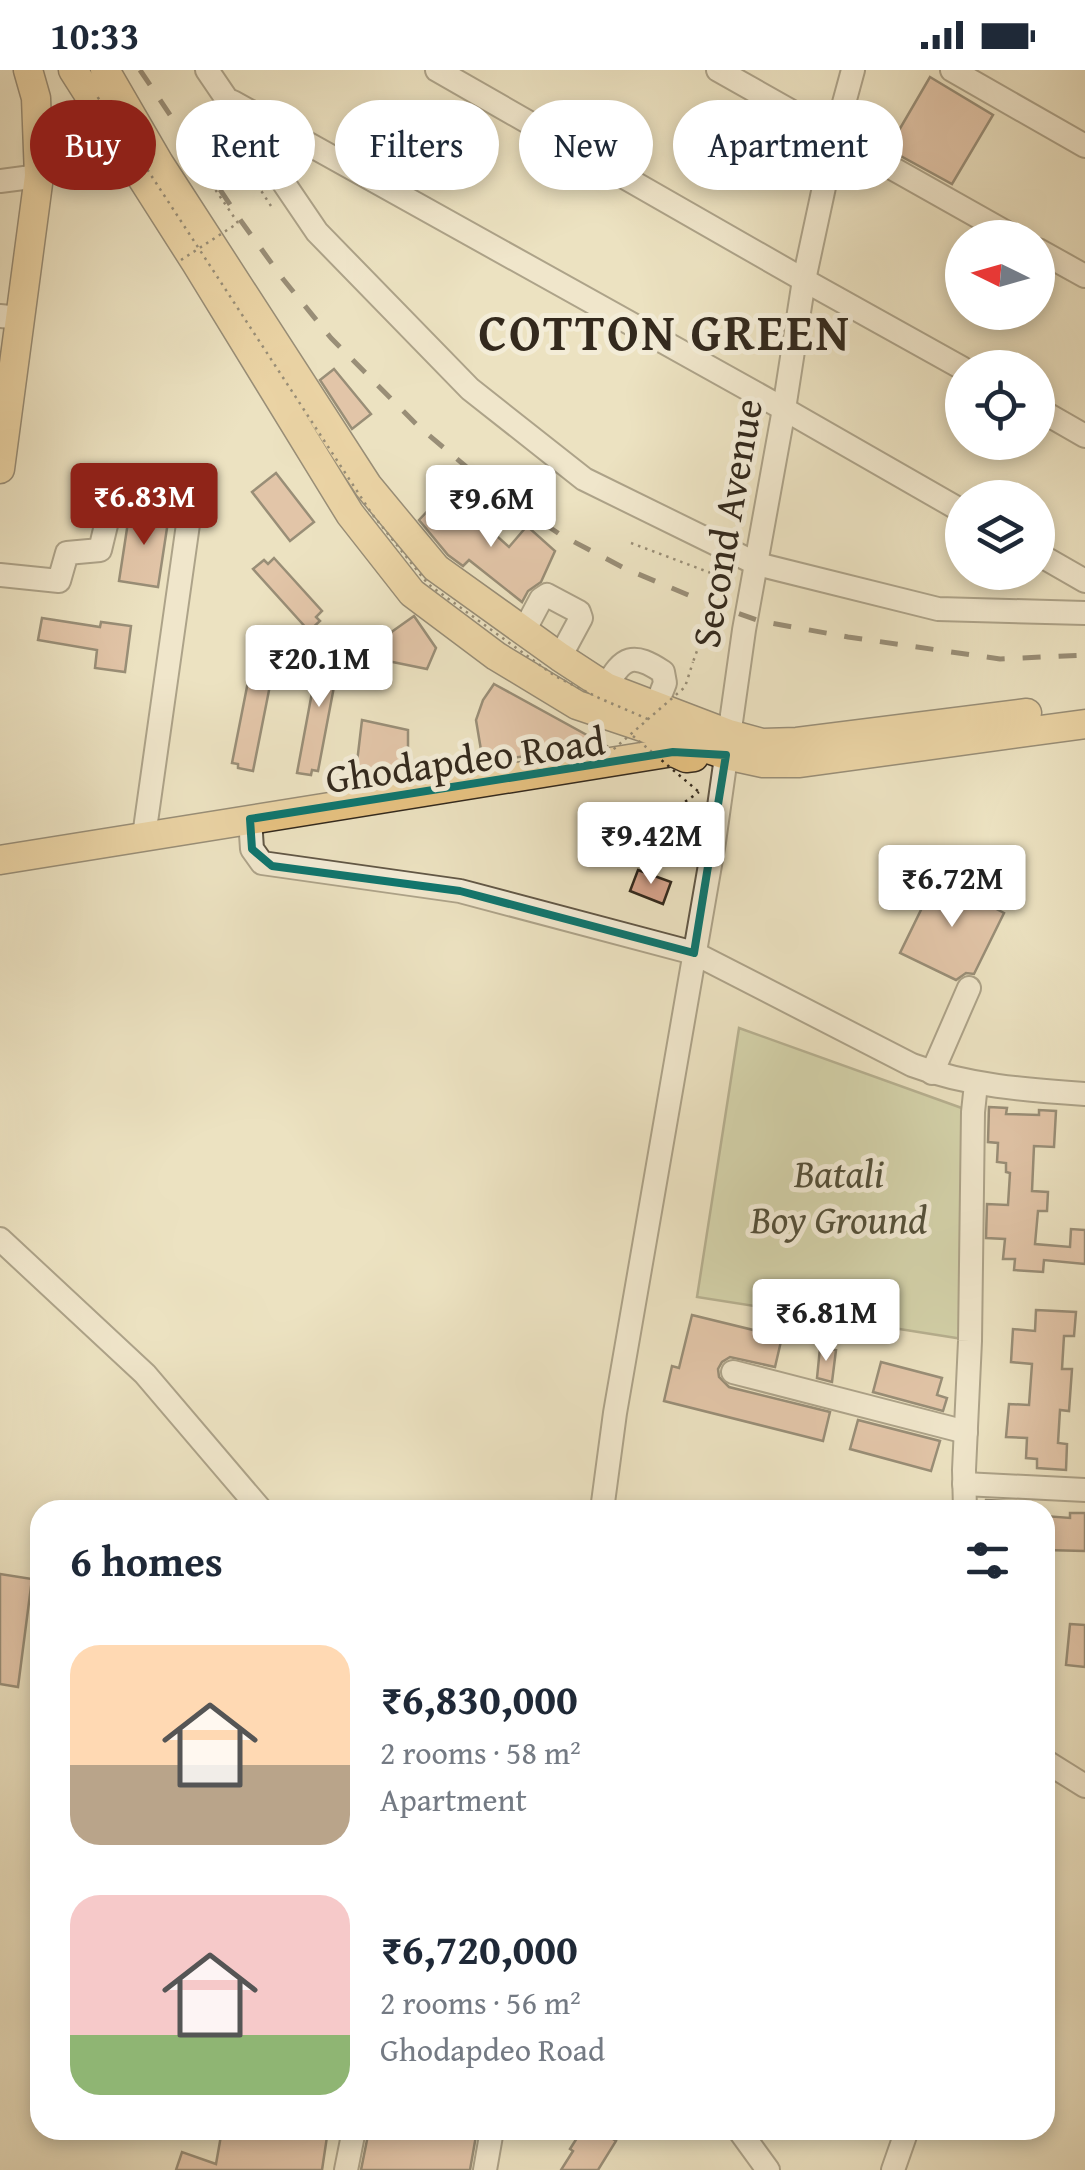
<!DOCTYPE html>
<html lang="en">
<head>
<meta charset="utf-8">
<style>
  :root { --surface:#fff; --page:#f2f2f3; --text:#1f2937; --muted:#747a83; --accent:#8f2418 }
  body { margin:0; font-family:"Gentium Book Plus",serif; background:var(--page); color:var(--text); height:100vh; display:flex; flex-direction:column; font-size:38px; white-space:nowrap }
  * { box-sizing:border-box; margin:0 }
  p { font-size:32px; color:var(--muted) }
  .icon { flex:none; width:55px; height:55px; fill:none; stroke:currentColor; stroke-width:2; stroke-linecap:round; stroke-linejoin:round }
  .map { position:relative; flex:1; overflow:hidden }
  .sheet { position:absolute; left:30px; top:1430px; width:1025px; height:640px; display:flex; flex-direction:column; background:var(--surface); border-radius:30px; box-shadow:0 5px 15px #0003 }
  .sheet>* { flex:none }
  .banner { position:absolute; left:30px; top:30px; width:1025px; height:90px; display:flex; gap:20px }
  .needle { width:65px; rotate:275deg }
  .fabs { position:absolute; left:945px; top:150px; display:grid; gap:20px }
  .fabs a { display:grid; place-items:center; width:110px; height:110px; border-radius:50%; background:var(--surface); box-shadow:0 5px 15px #0003; font-size:50px }
  .price { position:absolute; translate:-50% -85px; padding:0 22px; border-radius:10px; background:#fff; color:#222; font-size:32px; line-height:65px; filter:drop-shadow(0 2px 5px #0008) }
  .price::after { content:''; position:absolute; left:50%; top:60px; width:30px; height:22px; margin-left:-15px; background:inherit; clip-path:polygon(0 0,100% 0,50% 100%) }
  .price.active { background:var(--accent); color:#fff }
  ul { padding:0; list-style:none }
  li { display:flex; align-items:center; gap:30px; height:250px; padding:0 40px }
  li span { display:grid; place-items:center; flex:none; width:280px; height:200px; border-radius:30px; color:#555 }
  li>.icon { margin-inline-start:auto }
  span .icon { width:120px; height:120px; fill:#fffc; stroke-width:1 }
  li b { font-size:42px }
  h2 { display:flex; justify-content:space-between; align-items:center; height:120px; padding:0 40px; font-size:42px }
  .tag { padding:0 35px; border-radius:45px; background:var(--surface); box-shadow:0 5px 15px #0003; font-size:35px; line-height:90px }
  .tag.active { background:var(--accent); color:#fff }
  .status { display:flex; justify-content:space-between; align-items:center; height:70px; padding:0 50px; background:var(--surface); direction:ltr }
  .status svg { height:28px; fill:currentColor }
  .map>svg:first-child { display:block }
</style>
</head>
<body>
<div class="status"><b>10:33</b><svg viewBox="0 0 49 12"><path d="M0 12V9h3v3zM5 12V6h3v6zM10 12V3h3v9zM15 12V0h3v12zM26 1h20v11H26zM47 4h2v5h-2z"/></svg></div>
<div class="map">
<svg width="1085" height="2100" viewBox="0 0 1085 2100">
  <rect width="100%" height="100%" fill="#ece2c1"/>
  <filter id="stains"><feTurbulence type="fractalNoise" baseFrequency=".002" numOctaves="4"/><feColorMatrix values="0 0 0 0 .2 0 0 0 0 .09 0 0 0 0 .02 0 0 0 .5 -.17"/></filter>
  <radialGradient id="worn" r=".72"><stop offset=".6" stop-color="#630" stop-opacity="0"/><stop offset="1" stop-color="#630" stop-opacity=".3"/></radialGradient>
  <path fill="#b9c392" stroke="#767658" stroke-width="2.5" d="M739 958 970 1041 969 1270 697 1227Z"/>
  <g fill="#d6a38b" stroke="#33291d" stroke-width="2.5">
    <path d="M930 7 993 45 952 114 888 79Z"/>
    <path d="M334 299 371 344 352 359 320 310Z"/>
    <path d="M276 403 314 452 290 471 252 422Z"/>
    <path d="M439 429 469 457 477 448 509 477 527 456 555 481 541 512 528 521 522 532 469 490 463 496 448 485 419 450Z"/>
    <path d="M130 439 169 445 158 517 119 511Z"/>
    <path d="M274 488 322 541 316 547 320 551 309 561 253 499 264 490 268 494Z"/>
    <path d="M414 546 436 578 427 599 373 588 376 573Z"/>
    <path d="M42 548 100 557 101 552 131 556 125 602 95 598 97 580 38 570Z"/>
    <path d="M261 572 278 575 253 701 238 698V694L232 693 255 576 260 577Z"/>
    <path d="M317 576 334 579 333 584 340 585 318 701 312 700 311 705 297 703 316 601H313Z"/>
    <path d="M494 614 605 675 483 692 476 650 483 630Z"/>
    <path d="M362 650 408 660V698L356 701Z"/>
    <path d="M638 800 671 812 663 834 630 821Z"/>
    <path d="M938 805 970 820 968 824 1004 843 974 904 966 903 956 910 900 883Z"/>
    <path d="M989 1037 1007 1038 1006 1044 1039 1045V1040L1056 1041 1054 1077 1034 1076 1032 1121 1048 1122 1047 1141H1038L1035 1174 1070 1177 1071 1159 1085 1160V1194L1044 1190 1043 1202 1014 1200 1015 1189H1003L1005 1169 986 1168 987 1134 1008 1135 1010 1103 1006 1102V1093L997 1092 998 1073 988 1072Z"/>
    <path d="M1036 1240 1076 1242 1074 1266H1064L1062 1299H1072L1069 1341 1060 1340 1058 1373 1067 1374 1066 1400 1037 1398V1389L1026 1388 1027 1368 1006 1367 1009 1334 1029 1335 1032 1294 1011 1292 1013 1259 1035 1261Z"/>
    <path d="M692 1245 782 1267 775 1297 730 1287 722 1292 718 1299 719 1307 729 1317 830 1342 823 1371 664 1331 672 1296 679 1298Z"/>
    <path d="M820 1278 836 1280 832 1312 817 1308Z"/>
    <path d="M881 1292 942 1308 937 1325 947 1328 943 1341 873 1322Z"/>
    <path d="M858 1350 940 1371 931 1401 850 1379Z"/>
    <path d="M986 1430 1026 1432 1025 1440 985 1438Z"/>
    <path d="M1070 1443H1085V1481L1045 1480V1446L1070 1448Z"/>
    <path d="M0 1504 32 1509 18 1617 0 1614Z"/>
    <path d="M1070 1554 1085 1555V1597L1066 1595Z"/>
    <path d="M222 2060H328L322 2100H176L182 2082 216 2094Z"/>
    <path d="M369 2060H477L470 2100H361Z"/>
    <path d="M582 2060H599L616 2071 598 2100H561L573 2081 570 2079Z"/>
  </g>
  <g fill="none" stroke-linecap="round" stroke-linejoin="round">
    <defs>
      <g id="minor">
        <path d="M207 0 317 162 470 319 584 409 757 494 938 539 1085 543"/>
        <path d="M437 0 804 210 962 298"/>
        <path d="M718 0 1016 168"/>
        <path d="M952 0 1085 76"/>
        <path d="M233 32 784 339 962 441"/>
        <path d="M0 111 39 106"/>
        <path d="M1038 180 1085 206"/>
        <path d="M0 246 20 248"/>
        <path d="M1038 339 1085 366"/>
        <path d="M1038 484 1085 511"/>
        <path d="M0 505 59 511 67 483 100 480 114 422 191 433 144 766"/>
        <path d="M524 561 541 529 547 525 579 542 581 548 560 587"/>
        <path d="M606 617C623 586 633 582 663 602L665 613 656 636"/>
        <path d="M250 749 252 779 262 793 460 821 694 883 912 995C968 1016 1026 1020 1085 1024"/>
        <path d="M932 1003 969 918"/>
        <path d="M0 1169 145 1304 261 1440"/>
        <path d="M733 1302 966 1362"/>
        <path d="M964 1414 1085 1420"/>
        <path d="M602 1440 615 1343 714 772 744 560 784 339 804 210 835 66 853 0"/>
        <path d="M965 1440 964 1400 970 1271 973 1042 976 1014"/>
        <path d="M1045 1691 1085 1716"/>
        <path d="M739 2060 768 2100"/>
        <path d="M346 2100 354 2060"/>
        <path d="M485 2100 492 2060"/>
        <path d="M893 2100 907 2060"/>
      </g>
      <g id="major">
        <path d="M73 0 196 193 350 444 412 523 496 586 577 635 726 685 763 693H800L1085 654"/>
        <path d="M105 0 159 93 368 416 436 498 560 587 606 617 729 664 762 673 797 672 1027 643"/>
        <path d="M0 399 39 106 36 28 28 0"/>
        <path d="M0 790 673 682 686 688 694 687"/>
      </g>
    </defs>
    <use href="#minor" stroke="#615746" stroke-width="26"/>
    <use href="#major" stroke="#33291d" stroke-width="31"/>
    <g stroke="#33291d" stroke-width="2.5" stroke-dasharray="2.5 5" stroke-linecap="butt">
      <path d="M238 153 187 78 218 54 271 136"/>
      <path d="M631 473 719 506 708 550 693 592"/>
      <path d="M679 736 699 722"/>
    </g>
    <use href="#minor" stroke="#f3ecd7" stroke-width="22"/>
    <use href="#major" stroke="#e6c180" stroke-width="28"/>
    <path stroke="#33291d" stroke-width="5" stroke-dasharray="18 18" stroke-linecap="butt" d="M140 0 241 151 283 209 331 268 418 356 495 421 561 465 624 498 700 530 760 551 848 567 1000 589 1085 585"/>
    <g stroke="#33291d" stroke-width="2.5" stroke-dasharray="2.5 5" stroke-linecap="butt">
      <path d="M48 63 100 27 372 444 428 514 555 606 599 628 650 650"/>
      <path d="M181 190 238 153"/>
      <path d="M633 666 699 722"/>
      <path d="M608 684 685 617 693 592"/>
    </g>
  </g>
  <path d="M0 0H1085V2100H0ZM673 682 726 685 694 883 460 821 272 796 252 779 250 749Z" fill="#ece2c1" fill-opacity=".55" fill-rule="evenodd"/>
  <path fill="none" stroke="#0f766e" stroke-width="8" stroke-linejoin="round" d="M673 682 726 685 694 883 460 821 272 796 252 779 250 749Z"/>
  <g text-anchor="middle" dominant-baseline="central" stroke-width="10" stroke-linejoin="round" paint-order="stroke">
    <g font-size="40" fill="#33291d" stroke="#f3ecd7">
      <text transform="translate(726 453) rotate(-80)">Second Avenue</text>
      <text transform="translate(465 689) rotate(-8)">Ghodapdeo Road</text>
    </g>
    <g font-size="40" font-style="italic" fill="#54503a" stroke="#f3ecd7">
      <text x="839" y="1102">Batali<tspan x="839" dy="46">Boy Ground</tspan></text>
    </g>
    <g font-size="50" font-weight="bold" letter-spacing="2.5" fill="#33291d" stroke="#f3ecd7">
      <text x="665" y="261">COTTON GREEN</text>
    </g>
  </g>
  <rect width="100%" height="100%" filter="url(#stains)"/>
  <rect width="100%" height="100%" fill="url(#worn)"/>
</svg>
<div class="fabs">
<a><svg class="needle" viewBox="-14 -14 28 28"><path d="M0-13l5 13h-10z" fill="#e53935"/><path d="M0 13l5-13h-10z" fill="#747a83"/></svg></a>
<a><svg class="icon" aria-label="locate" viewBox="0 0 24 24"><circle cx="12" cy="12" r="6"/><path d="M12 2v4M12 18v4M2 12h4M18 12h4"/></svg></a>
<a><svg class="icon" aria-label="layers" viewBox="0 0 24 24"><path d="M12 4l9 5-9 5-9-5zM3 14l9 5 9-5"/></svg></a>
</div>
<b class="price active" style="left:144px;top:478px">₹6.83M</b>
<b class="price" style="left:491px;top:480px">₹9.6M</b>
<b class="price" style="left:319px;top:640px">₹20.1M</b>
<b class="price" style="left:651px;top:817px">₹9.42M</b>
<b class="price" style="left:952px;top:860px">₹6.72M</b>
<b class="price" style="left:826px;top:1294px">₹6.81M</b>
<div class="banner">
<a class="tag active">Buy</a>
<a class="tag">Rent</a>
<a class="tag">Filters</a>
<a class="tag">New</a>
<a class="tag">Apartment</a>
</div>
<section class="sheet">
<h2>6 homes<svg class="icon" aria-label="filters" viewBox="0 0 24 24"><path d="M4 7h16M4 17h16"/><circle cx="9" cy="7" r="2"/><circle cx="15" cy="17" r="2"/></svg></h2>
<ul>
<li><span style="background:linear-gradient(#ffd9b3 60%,#b9a48a 0)"><svg class="icon" aria-label="home" viewBox="0 0 24 24"><path d="M3 11l9-7 9 7M6 9v11h12V9"/></svg></span><div><b>₹6,830,000</b><p>2 rooms · 58 m²</p><p>Apartment</p></div></li>
<li><span style="background:linear-gradient(#f6c9c9 70%,#8fb573 0)"><svg class="icon" aria-label="home" viewBox="0 0 24 24"><path d="M3 11l9-7 9 7M6 9v11h12V9"/></svg></span><div><b>₹6,720,000</b><p>2 rooms · 56 m²</p><p>Ghodapdeo Road</p></div></li>
</ul>
</section>
</div>
</body>
</html>
